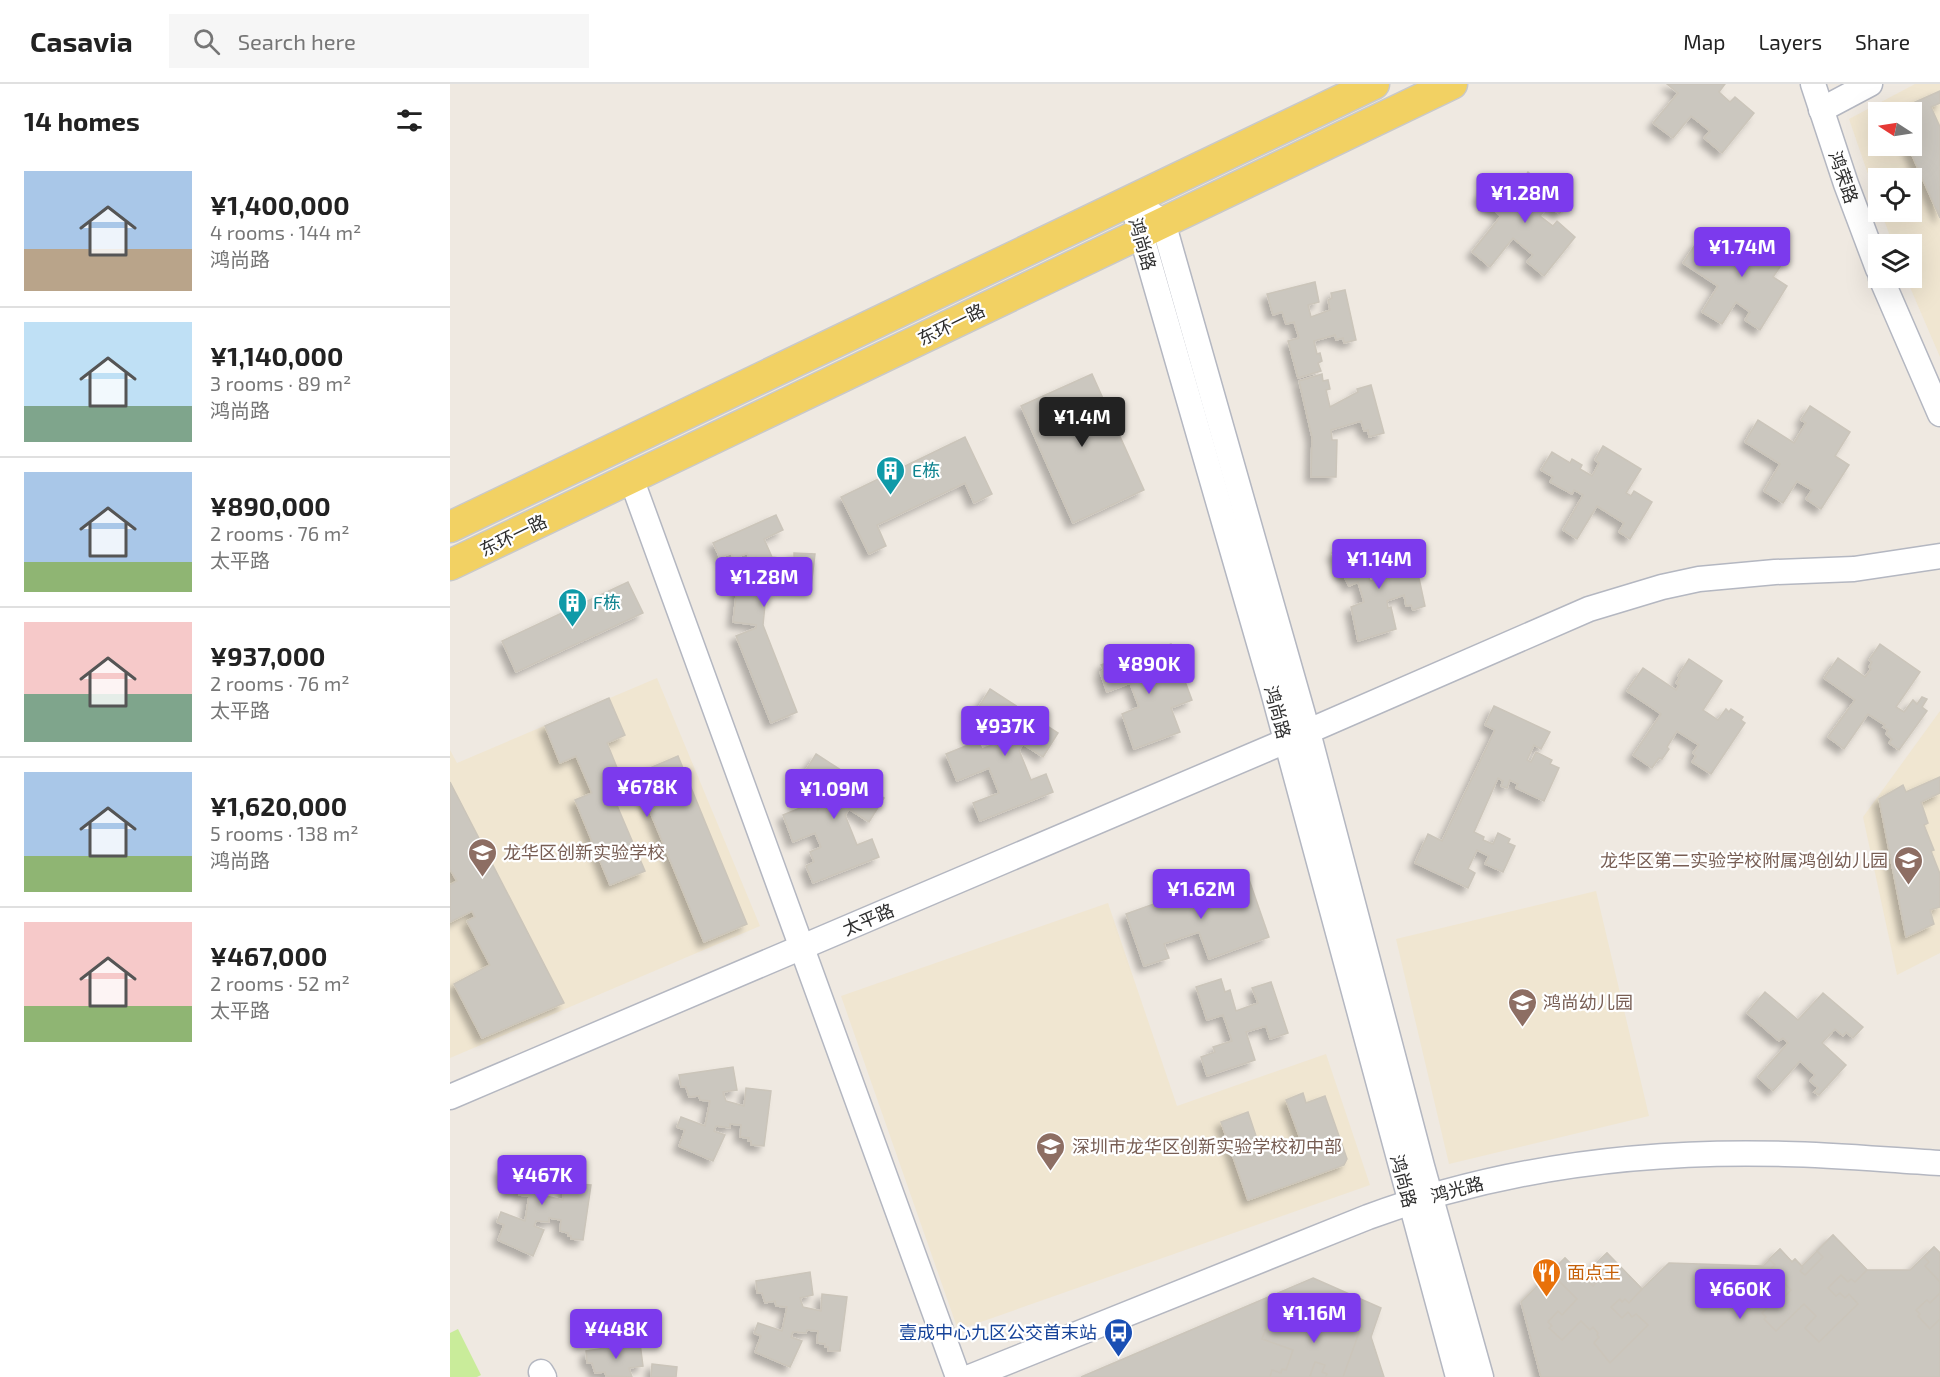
<!DOCTYPE html>
<html lang="en">
<head>
<meta charset="utf-8">
<style>
  :root { --surface:#fff; --page:#f6f6f6; --text:#222; --muted:#767676; --line:#e0e0e0; --accent:#7c3aed }
  body { margin:0; font-family:"Exo 2","Noto Sans SC",sans-serif; background:var(--page); color:var(--text); height:100vh; display:flex; flex-direction:column; font-size:22px; white-space:nowrap }
  * { box-sizing:border-box; margin:0 }
  p { font-size:20px; color:var(--muted) }
  .icon { flex:none; width:33px; height:33px; fill:none; stroke:currentColor; stroke-width:2; stroke-linecap:round; stroke-linejoin:round }
  .map { position:relative; flex:1; overflow:hidden }
  .drawer { display:flex; flex-direction:column; background:var(--surface); width:450px }
  .drawer>* { flex:none }
  .needle { width:39px; rotate:282deg }
  .buttons { position:absolute; left:1418px; top:18px; display:grid; gap:12px }
  .buttons a { display:grid; place-items:center; width:54px; height:54px; border-radius:0px; background:var(--surface); box-shadow:0 6px 24px #0002; font-size:30px }
  .price { position:absolute; translate:-50% -51px; padding:0 14px; border-radius:6px; background:var(--accent); color:#fff; font-size:20px; line-height:39px; filter:drop-shadow(0 2px 3px #0008) }
  .price::after { content:''; position:absolute; left:50%; top:36px; width:18px; height:14px; margin-left:-9px; background:inherit; clip-path:polygon(0 0,100% 0,50% 100%) }
  .price.current { background:#222; color:#fff }
  ul { padding:0; list-style:none }
  li { display:flex; align-items:center; gap:18px; height:150px; padding:0 24px }
  li+li { border-top:2px solid var(--line) }
  li span { display:grid; place-items:center; flex:none; width:168px; height:120px; border-radius:0px; color:#555 }
  li>.icon { margin-inline-start:auto }
  span .icon { width:72px; height:72px; fill:#fffc; stroke-width:1 }
  li b { font-size:26px }
  h2 { display:flex; justify-content:space-between; align-items:center; height:72px; padding:0 24px; font-size:26px }
  header { display:flex; align-items:center; gap:36px; box-sizing:border-box; height:84px; padding:0 30px; background:var(--surface); border-bottom:2px solid var(--line) }
  header strong { font-size:28px }
  nav { display:flex; gap:33px; margin-inline-start:auto; font-size:21px }
  .search { width:420px; height:54px; background:var(--page); display:flex; align-items:center; gap:15px; box-sizing:border-box; padding:0 21px; border-radius:0px; color:var(--muted); font-size:22px }
  main { display:flex; flex:1; min-height:0 }
  .map>svg:first-child { display:block }
</style>
</head>
<body>
<header>
<strong>Casavia</strong>
<div class="search"><svg class="icon" aria-label="search" viewBox="0 0 24 24"><circle cx="10" cy="10" r="6"/><path d="M15 15l6 6"/></svg>Search here</div>
<nav><a>Map</a><a>Layers</a><a>Share</a></nav>
</header>
<main>
<section class="drawer">
<h2>14 homes<svg class="icon" aria-label="filters" viewBox="0 0 24 24"><path d="M4 7h16M4 17h16"/><circle cx="9" cy="7" r="2"/><circle cx="15" cy="17" r="2"/></svg></h2>
<ul>
<li><span style="background:linear-gradient(#a9c7e8 65%,#b9a48a 0)"><svg class="icon" aria-label="home" viewBox="0 0 24 24"><path d="M3 11l9-7 9 7M6 9v11h12V9"/></svg></span><div><b>¥1,400,000</b><p>4 rooms · 144 m²</p><p>鸿尚路</p></div></li>
<li><span style="background:linear-gradient(#bfe0f5 70%,#7fa58c 0)"><svg class="icon" aria-label="home" viewBox="0 0 24 24"><path d="M3 11l9-7 9 7M6 9v11h12V9"/></svg></span><div><b>¥1,140,000</b><p>3 rooms · 89 m²</p><p>鸿尚路</p></div></li>
<li><span style="background:linear-gradient(#a9c7e8 75%,#8fb573 0)"><svg class="icon" aria-label="home" viewBox="0 0 24 24"><path d="M3 11l9-7 9 7M6 9v11h12V9"/></svg></span><div><b>¥890,000</b><p>2 rooms · 76 m²</p><p>太平路</p></div></li>
<li><span style="background:linear-gradient(#f6c9c9 60%,#7fa58c 0)"><svg class="icon" aria-label="home" viewBox="0 0 24 24"><path d="M3 11l9-7 9 7M6 9v11h12V9"/></svg></span><div><b>¥937,000</b><p>2 rooms · 76 m²</p><p>太平路</p></div></li>
<li><span style="background:linear-gradient(#a9c7e8 70%,#8fb573 0)"><svg class="icon" aria-label="home" viewBox="0 0 24 24"><path d="M3 11l9-7 9 7M6 9v11h12V9"/></svg></span><div><b>¥1,620,000</b><p>5 rooms · 138 m²</p><p>鸿尚路</p></div></li>
<li><span style="background:linear-gradient(#f6c9c9 70%,#8fb573 0)"><svg class="icon" aria-label="home" viewBox="0 0 24 24"><path d="M3 11l9-7 9 7M6 9v11h12V9"/></svg></span><div><b>¥467,000</b><p>2 rooms · 52 m²</p><p>太平路</p></div></li>
</ul>
</section>
<div class="map">
<svg width="1490" height="1293" viewBox="0 0 1490 1293">
  <defs>
    <filter id="shadow"><feDropShadow dx="-5.5" dy="5.5" stdDeviation="3" flood-color="#0004"/></filter>
  </defs>
  <rect width="100%" height="100%" fill="#efe9e1"/>
  <g fill="#f0e6d1" fill-rule="evenodd">
    <path d="M1465 0H1490V273L1456 194H1461V160H1443L1431 128H1461V94H1428V119L1399 35ZM1428 28H1461V62H1428Z"/>
    <path d="M207 594 310 842 0 974V666L7 679Z"/>
    <path d="M1490 627V869L1447 891 1413 733Z"/>
    <path d="M1146 807 1199 1032 999 1080 946 855Z"/>
    <path d="M658 819 727 1022 876 970 920 1101 508 1246 391 912Z"/>
  </g>
  <path fill="#c9ec9a" d="M8 1245 31 1291 27 1293H0V1249Z"/>
  <g fill="#cbc7bf" stroke="#cbc5ba" stroke-width="1.5" filter="url(#shadow)">
    <path d="M1217 0H1275L1269 8 1280 18 1285 13 1304 29 1272 69 1254 54 1260 47 1241 32 1223 54 1203 39 1228 9Z"/>
    <path d="M1490 7V19L1481 23 1490 43V134L1458 62H1461V28H1443Z"/>
    <path d="M1078 88 1118 120 1109 130 1099 121 1090 132 1103 142 1107 137 1125 153 1094 192 1077 178 1083 171 1063 154 1040 183 1022 168 1051 132 1028 114 1042 97 1046 101 1048 99 1064 115 1074 103 1069 100Z"/>
    <path d="M1298 144 1339 170 1323 193 1337 202 1310 246 1295 236 1300 228 1286 218 1272 240 1252 228 1268 202 1233 179 1247 158 1282 180 1295 160 1290 157Z"/>
    <path d="M865 198 869 218 858 221 861 233 880 226 878 216 882 214 881 209 895 206 906 256 894 259 893 254 886 256 885 251 864 257 867 270 870 269 872 277 868 279 871 287 848 294 838 257 849 254 844 238 836 240 832 228 823 231 817 210Z"/>
    <path d="M642 290 694 406 623 439 571 322Z"/>
    <path d="M872 290 873 297 878 296 880 305 876 306 880 323 908 308 907 305 921 301 934 349 919 353 918 346 914 347 911 337 881 346 882 356H887L886 393H861L862 353 849 297Z"/>
    <path d="M1360 322 1400 348 1385 372 1399 381 1371 425 1356 415 1362 406 1347 397 1333 419 1314 407 1330 380 1295 358 1308 336 1344 359 1356 339 1351 336Z"/>
    <path d="M515 353 542 410 524 419 515 399 427 441 436 462 419 470 391 413Z"/>
    <path d="M1153 362 1191 385 1176 409 1181 412 1184 407 1202 418 1180 455 1169 448 1174 439 1147 422 1127 455 1113 446 1133 411 1124 406 1122 410 1100 398 1103 393 1091 386 1102 368 1120 379 1122 375 1132 381 1130 385 1142 392 1149 379 1145 376Z"/>
    <path d="M326 431 333 446 314 455 322 473 344 476V469L365 470 361 504 317 500 313 541 347 628 321 639 286 552 306 544V541L283 538 288 494 304 496 306 473 300 476 297 469 284 475 281 469 270 474 263 459Z"/>
    <path d="M904 456 913 476 916 475 919 482 916 484 920 497 947 489 946 477 949 475 947 469 963 466 975 522 963 526 961 521 956 522 954 511 937 517 938 524 941 523 946 545 908 557 901 523 914 518 908 498 899 502 882 469Z"/>
    <path d="M178 498 193 529 66 588 52 557Z"/>
    <path d="M721 560 742 616 721 624 730 648 684 665 672 630 689 623 680 599 657 608 650 588 654 587 651 581 685 568 687 575 695 572 703 592 717 587 709 565Z"/>
    <path d="M1430 560 1470 588 1446 623 1454 628 1463 616 1467 620 1472 613 1477 615 1472 623 1477 627 1449 666 1439 659 1442 655 1436 650 1438 646 1433 643 1435 641 1418 630 1394 665 1378 653 1405 616 1374 594 1388 574 1415 593 1421 585 1419 583 1422 578 1419 576Z"/>
    <path d="M1239 575 1272 597 1253 626 1268 636 1276 625 1279 628 1281 625 1293 633 1291 636 1295 639 1261 690 1242 678 1246 672 1243 669 1249 661 1227 647 1217 663 1219 665 1212 675 1209 674 1202 684 1183 671 1211 630 1177 607 1193 584 1226 606 1229 601 1226 599 1230 593 1228 592Z"/>
    <path d="M540 605 608 649 593 673 573 660 569 666 581 696 596 690 603 708 530 737 523 719 549 709 539 684 507 697 496 670 528 657 532 665 542 661 551 646 525 629Z"/>
    <path d="M159 614 175 651 157 659 172 696 228 672 297 840 254 858 189 701 163 712 195 787 160 801 125 716 142 709 126 672 110 679 95 642Z"/>
    <path d="M1044 622 1100 648 1091 665 1084 661 1077 676 1081 678 1086 668 1102 676 1100 680 1109 684 1094 717 1066 704 1068 700 1060 696 1057 704 1051 702 1053 697 1048 694 1024 748 1034 753 1033 756 1043 760 1048 749 1060 755 1058 759 1065 762 1053 788 1035 780 1039 772 1027 766 1018 785 1025 789 1018 804 965 779 978 750 992 757 1045 646 1035 641Z"/>
    <path d="M366 670 434 714 419 738 399 725 395 731 407 761 422 755 429 773 363 799 356 782 364 778 360 768 371 763 365 749 343 758 333 731 365 718 368 726 377 711 351 694Z"/>
    <path d="M1490 693V709L1471 718 1478 739 1474 741 1484 766 1481 767 1490 790V823L1480 826 1484 840 1456 853 1429 715 1453 701 1456 708Z"/>
    <path d="M0 698 114 919 32 954 4 900 40 881 17 837 25 833 22 827 0 838V801L7 797 0 785Z"/>
    <path d="M796 787 819 853 759 875 749 848 714 860 719 874 694 882 676 830Z"/>
    <path d="M771 895 775 908 780 906 786 927 808 919 802 904 821 898 838 949 820 955 816 942 796 948 805 976 757 992 751 973 765 968 763 963 782 957 773 931 757 936 746 903Z"/>
    <path d="M1315 908 1348 936 1373 909 1413 943 1403 954 1396 948 1393 952 1385 945 1372 959 1396 981 1369 1011 1364 1008 1368 1004 1360 997 1365 991 1350 977 1323 1007 1308 993 1338 959 1333 954 1329 957 1297 929Z"/>
    <path d="M283 983 287 1006 273 1008 276 1017 294 1022 296 1004 321 1007 314 1062 301 1061V1057H298L299 1054 290 1053 291 1041 280 1040V1044L266 1042 264 1047 275 1051 263 1077 229 1062 235 1046 227 1043 231 1033 255 1042 260 1017 250 1016 249 1012 239 1013 236 1003H231L229 991Z"/>
    <path d="M853 1009 856 1019 875 1012 897 1075 894 1081 798 1116 771 1038 798 1028 811 1067 850 1054 836 1016Z"/>
    <path d="M103 1077 106 1101 93 1103 96 1112 113 1116 115 1099 141 1101 133 1156 121 1155V1152H118V1149L110 1147 111 1136 99 1134V1138L86 1137 84 1142 94 1146 83 1172 48 1156 54 1141 47 1138 51 1128 75 1137 79 1112 69 1111 68 1106 59 1108 56 1098H51L49 1085Z"/>
    <path d="M1383 1151 1417 1186H1460L1484 1163 1490 1169V1293H1091L1071 1218 1115 1174 1128 1187 1131 1184 1136 1189 1157 1169 1192 1205 1219 1179 1313 1182 1330 1165 1342 1178 1345 1175 1352 1182Z"/>
    <path d="M1383 1151 1417 1186 1405 1198 1401 1195 1398 1198 1391 1191 1378 1204 1386 1212 1390 1209 1395 1214 1399 1210 1408 1220 1369 1258 1355 1244 1366 1232 1354 1220 1326 1247 1314 1235 1316 1233 1312 1229 1323 1218 1326 1222 1341 1206 1320 1185 1325 1181 1319 1175 1330 1165 1342 1178 1345 1175 1353 1184 1350 1187 1355 1191 1373 1173 1367 1167Z"/>
    <path d="M1484 1163 1490 1169V1198L1475 1182 1479 1178 1474 1173Z"/>
    <path d="M1157 1169 1192 1205 1179 1219 1175 1215 1172 1218 1170 1215 1161 1223 1172 1234 1178 1228 1182 1233 1186 1230 1198 1241 1160 1279 1144 1259 1149 1253 1147 1251 1148 1249 1143 1243 1140 1246 1131 1237 1112 1256 1099 1244 1102 1242 1098 1238 1108 1227 1112 1231 1127 1215 1106 1194 1110 1190 1105 1184 1115 1174 1128 1187 1131 1184 1136 1189 1139 1193 1136 1195 1143 1202 1148 1197 1146 1196 1149 1192 1141 1184Z"/>
    <path d="M360 1188 363 1211 350 1214 353 1223 371 1227 372 1210 397 1213 390 1267H378V1263H375V1260L367 1259 368 1247 357 1246 356 1249 343 1248 341 1253 352 1257 340 1283 305 1268 311 1252 304 1249 308 1239 332 1247 337 1223 326 1222 325 1217 315 1219 312 1209H307L306 1197Z"/>
    <path d="M863 1194 931 1224 921 1253 934 1293H631Z"/>
    <path d="M1490 1209V1235L1480 1245 1468 1232 1470 1230 1466 1226 1477 1216 1480 1219Z"/>
    <path d="M859 1218 885 1226 878 1245 887 1248 890 1241 910 1246 893 1293H876L877 1290 872 1288 875 1281 865 1278 860 1292 862 1293H820L822 1286 831 1289 832 1285 836 1286 843 1266 812 1255 820 1234 852 1246 856 1237 852 1236Z"/>
    <path d="M190 1259 193 1282 179 1284 182 1293 156 1292 155 1288 145 1289 142 1279H137L136 1267Z"/>
    <path d="M202 1280 227 1283 226 1293H201Z"/>
  </g>
  <g fill="none" stroke-linecap="round" stroke-linejoin="round">
    <defs>
      <g id="minor">
        <path d="M1363 0 1396 100 1428 185"/>
        <path d="M1371 26 1420 0"/>
        <path d="M681 116 713 138 858 648 972 1082 1031 1293"/>
        <path d="M686 133 822 604 1008 1293"/>
        <path d="M1431 194 1490 330"/>
        <path d="M181 394 508 1293"/>
        <path d="M0 1013 836 657 1139 525 1212 503 1249 495 1325 488 1404 485 1490 472"/>
        <path d="M91 1288 94 1293"/>
        <path d="M520 1293 918 1133C1050 1084 1194 1066 1335 1070 1387 1071 1438 1076 1490 1079"/>
      </g>
      <g id="major">
        <path d="M0 443 924 0"/>
        <path d="M0 481 1002 0"/>
      </g>
    </defs>
    <use href="#minor" stroke="#b4b7c1" stroke-width="27"/>
    <use href="#major" stroke="#c9c9c9" stroke-width="33"/>
    <use href="#minor" stroke="#fff" stroke-width="24"/>
    <use href="#major" stroke="#f2d163" stroke-width="30"/>
  </g>
  <defs>
    <symbol id="building-pin" viewBox="-11 -11 22 30"><path d="M0 17L-7.5 6A9.5 9.5 0 1 1 7.5 6Z" fill="#0f9aa8" stroke="#fff"/><path d="M-4-6H4V6H1V3H-1V6H-4ZM-2.5-4.3h1.7v1.8h-1.7ZM.8-4.3h1.7v1.8H.8ZM-2.5-1h1.7V.8h-1.7ZM.8-1h1.7V.8H.8Z" fill="#fff"/></symbol>
    <symbol id="school-pin" viewBox="-11 -11 22 30"><path d="M0 17L-7.5 6A9.5 9.5 0 1 1 7.5 6Z" fill="#8d6e63" stroke="#fff"/><path d="M0-5L7-2L0 1L-7-2ZM-4 1L0 2.5L4 1V4Q0 6-4 4Z" fill="#fff"/></symbol>
    <symbol id="restaurant-pin" viewBox="-11 -11 22 30"><path d="M0 17L-7.5 6A9.5 9.5 0 1 1 7.5 6Z" fill="#e8710a" stroke="#fff"/><path d="M-5-6h1v4h1v-4h1v4h1v-4h1v5L-1.5 .5V6h-2V.5L-5-1ZM5-6V6H3V1.5H1.5Q1.5-4 5-6Z" fill="#fff"/></symbol>
    <symbol id="bus-pin" viewBox="-11 -11 22 30"><path d="M0 17L-7.5 6A9.5 9.5 0 1 1 7.5 6Z" fill="#1a4fb4" stroke="#fff"/><path d="M-5-6H5V4H4V6H2V4H-2V6H-4V4H-5ZM-3.5-4V0h7V-4ZM-3.5 1.2v1.5H-2V1.2ZM2 1.2v1.5H3.5V1.2Z" fill="#fff"/></symbol>
  </defs>
  <g fill-rule="evenodd">
    <use href="#building-pin" x="424" y="370" width="33" height="45"/>
    <use href="#building-pin" x="106" y="502" width="33" height="45"/>
    <use href="#school-pin" x="16" y="752" width="33" height="45"/>
    <use href="#school-pin" x="1442" y="760" width="33" height="45"/>
    <use href="#school-pin" x="1056" y="902" width="33" height="45"/>
    <use href="#school-pin" x="584" y="1046" width="33" height="45"/>
    <use href="#restaurant-pin" x="1080" y="1172" width="33" height="45"/>
    <use href="#bus-pin" x="652" y="1232" width="33" height="45"/>
  </g>
  <g text-anchor="middle" dominant-baseline="central" stroke-width="4.5" stroke-linejoin="round" paint-order="stroke">
    <g font-size="18" fill="#2e2e2e" stroke="#fff">
      <text transform="translate(1394 93) rotate(71)">鸿荣路</text>
      <text transform="translate(693 160) rotate(74)">鸿尚路</text>
      <text transform="translate(501 240) rotate(-26)">东环一路</text>
      <text transform="translate(63 451) rotate(-26)">东环一路</text>
      <text transform="translate(828 628) rotate(75)">鸿尚路</text>
      <text transform="translate(418 835) rotate(-23)">太平路</text>
      <text transform="translate(954 1097) rotate(75)">鸿尚路</text>
      <text transform="translate(1007 1105) rotate(-15)">鸿光路</text>
    </g>
    <g font-size="18" fill="#0d838f" stroke="#fff" text-anchor="start">
      <text x="462" y="386">E栋</text>
      <text x="143" y="518">F栋</text>
    </g>
    <g font-size="18" fill="#785e54" stroke="#fff" text-anchor="start">
      <text x="53" y="768">龙华区创新实验学校</text>
      <text x="1438" y="776" text-anchor="end">龙华区第二实验学校附属鸿创幼儿园</text>
      <text x="1093" y="918">鸿尚幼儿园</text>
      <text x="622" y="1062">深圳市龙华区创新实验学校初中部</text>
    </g>
    <g font-size="18" fill="#c56008" stroke="#fff" text-anchor="start">
      <text x="1117" y="1188">面点王</text>
    </g>
    <g font-size="18" fill="#164399" stroke="#fff" text-anchor="end">
      <text x="647" y="1248">壹成中心九区公交首末站</text>
    </g>
  </g>
</svg>
<div class="buttons">
<a><svg class="needle" viewBox="-14 -14 28 28"><path d="M0-13l5 13h-10z" fill="#e53935"/><path d="M0 13l5-13h-10z" fill="#767676"/></svg></a>
<a><svg class="icon" aria-label="locate" viewBox="0 0 24 24"><circle cx="12" cy="12" r="6"/><path d="M12 2v4M12 18v4M2 12h4M18 12h4"/></svg></a>
<a><svg class="icon" aria-label="layers" viewBox="0 0 24 24"><path d="M12 4l9 5-9 5-9-5zM3 14l9 5 9-5"/></svg></a>
</div>
<b class="price" style="left:1075px;top:140px">¥1.28M</b>
<b class="price" style="left:1292px;top:194px">¥1.74M</b>
<b class="price current" style="left:632px;top:364px">¥1.4M</b>
<b class="price" style="left:929px;top:506px">¥1.14M</b>
<b class="price" style="left:314px;top:524px">¥1.28M</b>
<b class="price" style="left:699px;top:611px">¥890K</b>
<b class="price" style="left:555px;top:673px">¥937K</b>
<b class="price" style="left:197px;top:734px">¥678K</b>
<b class="price" style="left:384px;top:736px">¥1.09M</b>
<b class="price" style="left:751px;top:836px">¥1.62M</b>
<b class="price" style="left:92px;top:1122px">¥467K</b>
<b class="price" style="left:1290px;top:1236px">¥660K</b>
<b class="price" style="left:864px;top:1260px">¥1.16M</b>
<b class="price" style="left:166px;top:1276px">¥448K</b>
</div>
</main>
</body>
</html>
